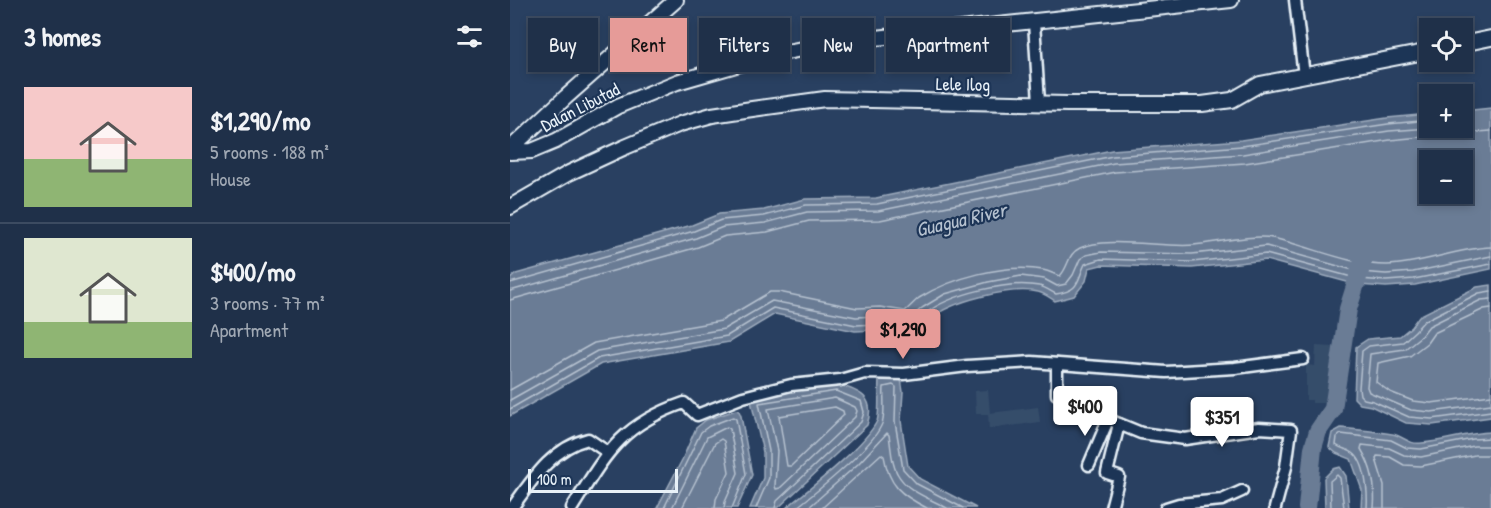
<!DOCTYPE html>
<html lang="en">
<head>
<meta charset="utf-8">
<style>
  :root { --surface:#1f3049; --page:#2c3c53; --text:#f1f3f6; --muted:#a1a9b4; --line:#3c4b61; --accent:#e69b98 }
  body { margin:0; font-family:"Patrick Hand",sans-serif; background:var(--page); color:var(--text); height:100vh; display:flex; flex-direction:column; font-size:22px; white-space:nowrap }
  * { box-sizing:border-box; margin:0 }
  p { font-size:20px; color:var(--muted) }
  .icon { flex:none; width:33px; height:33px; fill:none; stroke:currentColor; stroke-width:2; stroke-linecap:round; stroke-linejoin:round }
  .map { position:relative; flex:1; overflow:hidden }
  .side { display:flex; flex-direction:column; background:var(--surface); width:510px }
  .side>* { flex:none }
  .hud { position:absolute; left:18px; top:18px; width:570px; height:54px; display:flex; gap:12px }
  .fabs { position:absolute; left:909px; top:18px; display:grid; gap:12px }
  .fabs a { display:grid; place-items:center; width:54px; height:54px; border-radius:0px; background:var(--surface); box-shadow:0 3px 9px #0003,0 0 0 2px var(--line); font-size:30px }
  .scale { position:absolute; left:18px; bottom:15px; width:150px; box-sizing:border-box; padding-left:6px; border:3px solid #e8f1f8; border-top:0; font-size:16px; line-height:21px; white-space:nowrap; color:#e8f1f8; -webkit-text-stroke:4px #1d3557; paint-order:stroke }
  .price { position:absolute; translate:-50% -51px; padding:0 14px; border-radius:6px; background:#fff; color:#222; font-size:20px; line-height:39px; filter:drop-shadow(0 2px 3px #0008) }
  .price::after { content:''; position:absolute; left:50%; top:36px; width:18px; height:14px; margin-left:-9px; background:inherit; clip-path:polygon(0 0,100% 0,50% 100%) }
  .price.active { background:var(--accent); color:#111 }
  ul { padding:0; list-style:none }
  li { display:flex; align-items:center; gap:18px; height:150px; padding:0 24px }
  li+li { border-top:2px solid var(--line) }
  li span { display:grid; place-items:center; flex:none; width:168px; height:120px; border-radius:0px; color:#555 }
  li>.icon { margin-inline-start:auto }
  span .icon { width:72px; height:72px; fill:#fffc; stroke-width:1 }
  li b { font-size:26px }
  h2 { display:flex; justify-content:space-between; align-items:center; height:72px; padding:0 24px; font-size:26px }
  .pill { padding:0 21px; border-radius:0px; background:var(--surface); box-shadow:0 3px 9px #0003,0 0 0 2px var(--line); font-size:21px; line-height:54px }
  .pill.active { background:var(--accent); color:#111 }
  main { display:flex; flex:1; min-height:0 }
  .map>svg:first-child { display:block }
</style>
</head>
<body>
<main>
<section class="side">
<h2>3 homes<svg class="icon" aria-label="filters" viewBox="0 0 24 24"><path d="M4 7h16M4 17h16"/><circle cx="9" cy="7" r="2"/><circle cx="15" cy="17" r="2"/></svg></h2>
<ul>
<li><span style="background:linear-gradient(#f6c9c9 60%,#8fb573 0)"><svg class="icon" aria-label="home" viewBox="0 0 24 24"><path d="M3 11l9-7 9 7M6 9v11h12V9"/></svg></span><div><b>$1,290/mo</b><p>5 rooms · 188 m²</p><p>House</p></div></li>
<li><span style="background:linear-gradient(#dfe7d0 70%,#8fb573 0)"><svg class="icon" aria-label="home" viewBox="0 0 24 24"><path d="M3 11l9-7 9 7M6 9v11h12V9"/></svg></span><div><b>$400/mo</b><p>3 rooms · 77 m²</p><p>Apartment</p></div></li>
</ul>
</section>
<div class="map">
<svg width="981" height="508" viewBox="0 0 981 508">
  <rect width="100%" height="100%" fill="#294061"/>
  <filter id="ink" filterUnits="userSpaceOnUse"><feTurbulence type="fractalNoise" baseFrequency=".0167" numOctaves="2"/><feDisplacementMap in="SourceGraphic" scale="12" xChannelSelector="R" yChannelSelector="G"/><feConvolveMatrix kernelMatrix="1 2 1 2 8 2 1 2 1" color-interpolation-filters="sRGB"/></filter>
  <g filter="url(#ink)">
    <g fill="#364d6b">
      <path d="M806 346 824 347 819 399 817 403H802V400H796V365L805 366Z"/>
      <path d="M478 390 480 413 528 407 530 422 479 429 478 414H466L465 391Z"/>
    </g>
    <g fill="#6b7c95" stroke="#9dabbd" stroke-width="1.5" fill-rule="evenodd">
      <path d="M981 108V269L905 285 876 287 848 285 756 260 682 268 591 265 579 268 576 281 564 296 545 301C540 298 534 293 528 292 501 286 441 301 420 319 415 322 411 328 407 333H392L367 330 345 331 265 314 219 342 91 364 0 416V279L6 274 182 225 209 214 254 210 295 199 366 198 602 150 731 140 877 118 919 114 920 128H952L953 111ZM952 160V194H920V160Z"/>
      <path d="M981 285V417L922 425 896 423 861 406 850 404 844 398 846 347 858 339 890 336 901 327 909 316 967 287Z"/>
      <path d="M391 379 393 392 391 421 398 466 410 479 466 508H276C298 490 356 445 367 421 370 413 368 390 369 380Z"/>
      <path d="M327 384C351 392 366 397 357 425L268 508H240L253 478V452L241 401 247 397Z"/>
      <path d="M226 410 229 411 231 416 242 475 227 508H147L172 460 186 428 196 420Z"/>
      <path d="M831 428C848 430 865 431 882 434 894 436 898 445 912 443 936 441 956 433 981 432V508H851L852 490 841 459 826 453 819 447 822 433Z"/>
      <path d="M830 467 836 476 839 508H815L814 478 823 469Z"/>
    </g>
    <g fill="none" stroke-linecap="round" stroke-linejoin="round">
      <g stroke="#b6c2d0" stroke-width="1.5">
        <path d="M0 283 184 231 211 220 254 216 296 205 367 204 603 156 732 146 878 124 920 120"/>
        <path d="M0 291 186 238 213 227 255 223 297 212 368 211 604 163 733 154 879 131 920 128"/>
        <path d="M981 291 969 293 914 321 905 331 893 342 859 346 852 351 849 388 850 395 854 399 863 401 899 417 922 419 981 411"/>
        <path d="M981 299 971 300 919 326 911 336 895 349 860 354 857 387 859 392 901 410 921 412 981 404"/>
        <path d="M0 300 188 247 215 236 257 232 299 221 370 220 605 172 735 163 880 140 921 136 938 128 953 133 981 131"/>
        <path d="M981 308 974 309 924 333 917 343 900 356 868 363 866 382 880 392 903 401 921 403 981 395"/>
        <path d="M0 390 84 343 211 321 260 292H269L347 308 370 307 395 311C400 307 404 302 409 298 441 278 495 263 533 270 540 271 545 275 550 276 559 267 557 254 570 248 597 236 654 248 684 245 704 243 745 234 762 238 800 246 838 265 877 265 913 264 946 248 981 247"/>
        <path d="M325 398 345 407 347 411 345 417 270 488 266 489 265 486 267 451 258 409Z"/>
        <path d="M0 400 87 351 214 329 262 301 346 317 367 316 399 319 412 308 435 294 478 282 511 276 534 279 547 286 556 284 563 275 570 259 576 255 591 252 682 254 756 246 850 272 876 274 903 272 981 256"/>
        <path d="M325 407 333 411 334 415 281 466H277L269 416Z"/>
        <path d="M0 409 89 358 217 336 263 308 346 325 367 324 392 327H403C408 323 411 317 416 313 441 294 498 280 529 286 535 287 540 291 546 294 570 290 566 283 575 264L591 259 682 262 756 254 849 279 876 281 904 279 981 264"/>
        <path d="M154 508 191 432 199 426 223 417 226 419 236 474 222 508"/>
        <path d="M162 508 197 437 217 427 220 429 228 473 215 502 214 508"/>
        <path d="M172 508 205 443 211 439 214 441 219 472 206 499 205 508"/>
        <path d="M246 508 259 478V451L249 403 326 391 351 401 354 412 351 422 267 501 265 508"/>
        <path d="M286 508C305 493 370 441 373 420 375 409 373 398 374 387L383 385 386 387 385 422 393 469 407 484 453 508"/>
        <path d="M298 508 348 464 377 433 379 435C381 446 381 463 387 473 397 492 419 498 437 508"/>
        <path d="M312 508 371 454 374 456C379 486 391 495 417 508"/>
        <path d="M821 508 820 481 827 475 830 478 834 508"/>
        <path d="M857 508C858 494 856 462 843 453 838 449 831 449 826 445L827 437 831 434 881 440 897 448 911 449 963 439 981 438"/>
        <path d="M864 508C866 487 862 467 851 449L852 445 879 448 894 455 911 457 964 446H981"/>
        <path d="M874 508V485L866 459 867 456 880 457 894 465 911 466 965 455H981"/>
      </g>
      <path stroke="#6b7c95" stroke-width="18" d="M797 508 803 448 808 431 823 409 838 309 853 261"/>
      <defs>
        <g id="street">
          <path d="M785 0 794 76"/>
          <path d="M524 22 529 103"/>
          <path d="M547 364V394L555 396V405L591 416 609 424 597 473 609 477 601 508"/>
          <path d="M609 424 631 433 675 439 749 428 781 430 776 467 765 508"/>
          <path d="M579 465 598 420"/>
          <path d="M2 508C22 480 42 448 78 439L97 452"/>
          <path d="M62 508C96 454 110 425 174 403L187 415 233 397 281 385 330 380 355 373 394 374 457 366 522 362 656 372 725 368 793 359"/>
          <path d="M656 508 669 504 712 500 732 491"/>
        </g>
        <g id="secondary">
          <path d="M952 44 981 38"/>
          <path d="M0 149 56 97 166 0"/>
          <path d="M0 152 22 151 46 141 108 106 167 82 261 55 328 42 721 0"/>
          <path d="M0 207 59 173 113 148 170 124 202 115 235 110 315 99 557 104H692L722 100 750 84 920 51"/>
        </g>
      </defs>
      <use href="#street" stroke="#e8f1f8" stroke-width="15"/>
      <use href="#secondary" stroke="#e8f1f8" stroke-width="18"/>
      <use href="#street" stroke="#1d3557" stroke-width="10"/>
      <use href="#secondary" stroke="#1d3557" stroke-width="14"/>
    </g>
  </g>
  <g text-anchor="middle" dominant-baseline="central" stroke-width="4.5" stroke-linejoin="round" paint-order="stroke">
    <g font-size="18" fill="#e8f1f8" stroke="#1d3557">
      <text transform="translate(453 84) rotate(1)">Lele Ilog</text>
      <text transform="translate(70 107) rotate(-27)">Dalan Libutad</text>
    </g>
    <g font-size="20" font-style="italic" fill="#b6c2d0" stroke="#1d3557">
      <text transform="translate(451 219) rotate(-13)">Guagua River</text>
    </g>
  </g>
</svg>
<div class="fabs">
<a><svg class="icon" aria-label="locate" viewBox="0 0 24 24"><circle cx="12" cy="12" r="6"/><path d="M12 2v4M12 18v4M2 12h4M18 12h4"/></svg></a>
<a>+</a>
<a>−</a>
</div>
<div class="scale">100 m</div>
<b class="price active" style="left:393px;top:360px">$1,290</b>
<b class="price" style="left:575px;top:437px">$400</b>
<b class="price" style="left:712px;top:448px">$351</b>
<div class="hud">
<a class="pill">Buy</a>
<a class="pill active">Rent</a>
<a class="pill">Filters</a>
<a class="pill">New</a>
<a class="pill">Apartment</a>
</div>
</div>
</main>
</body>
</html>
